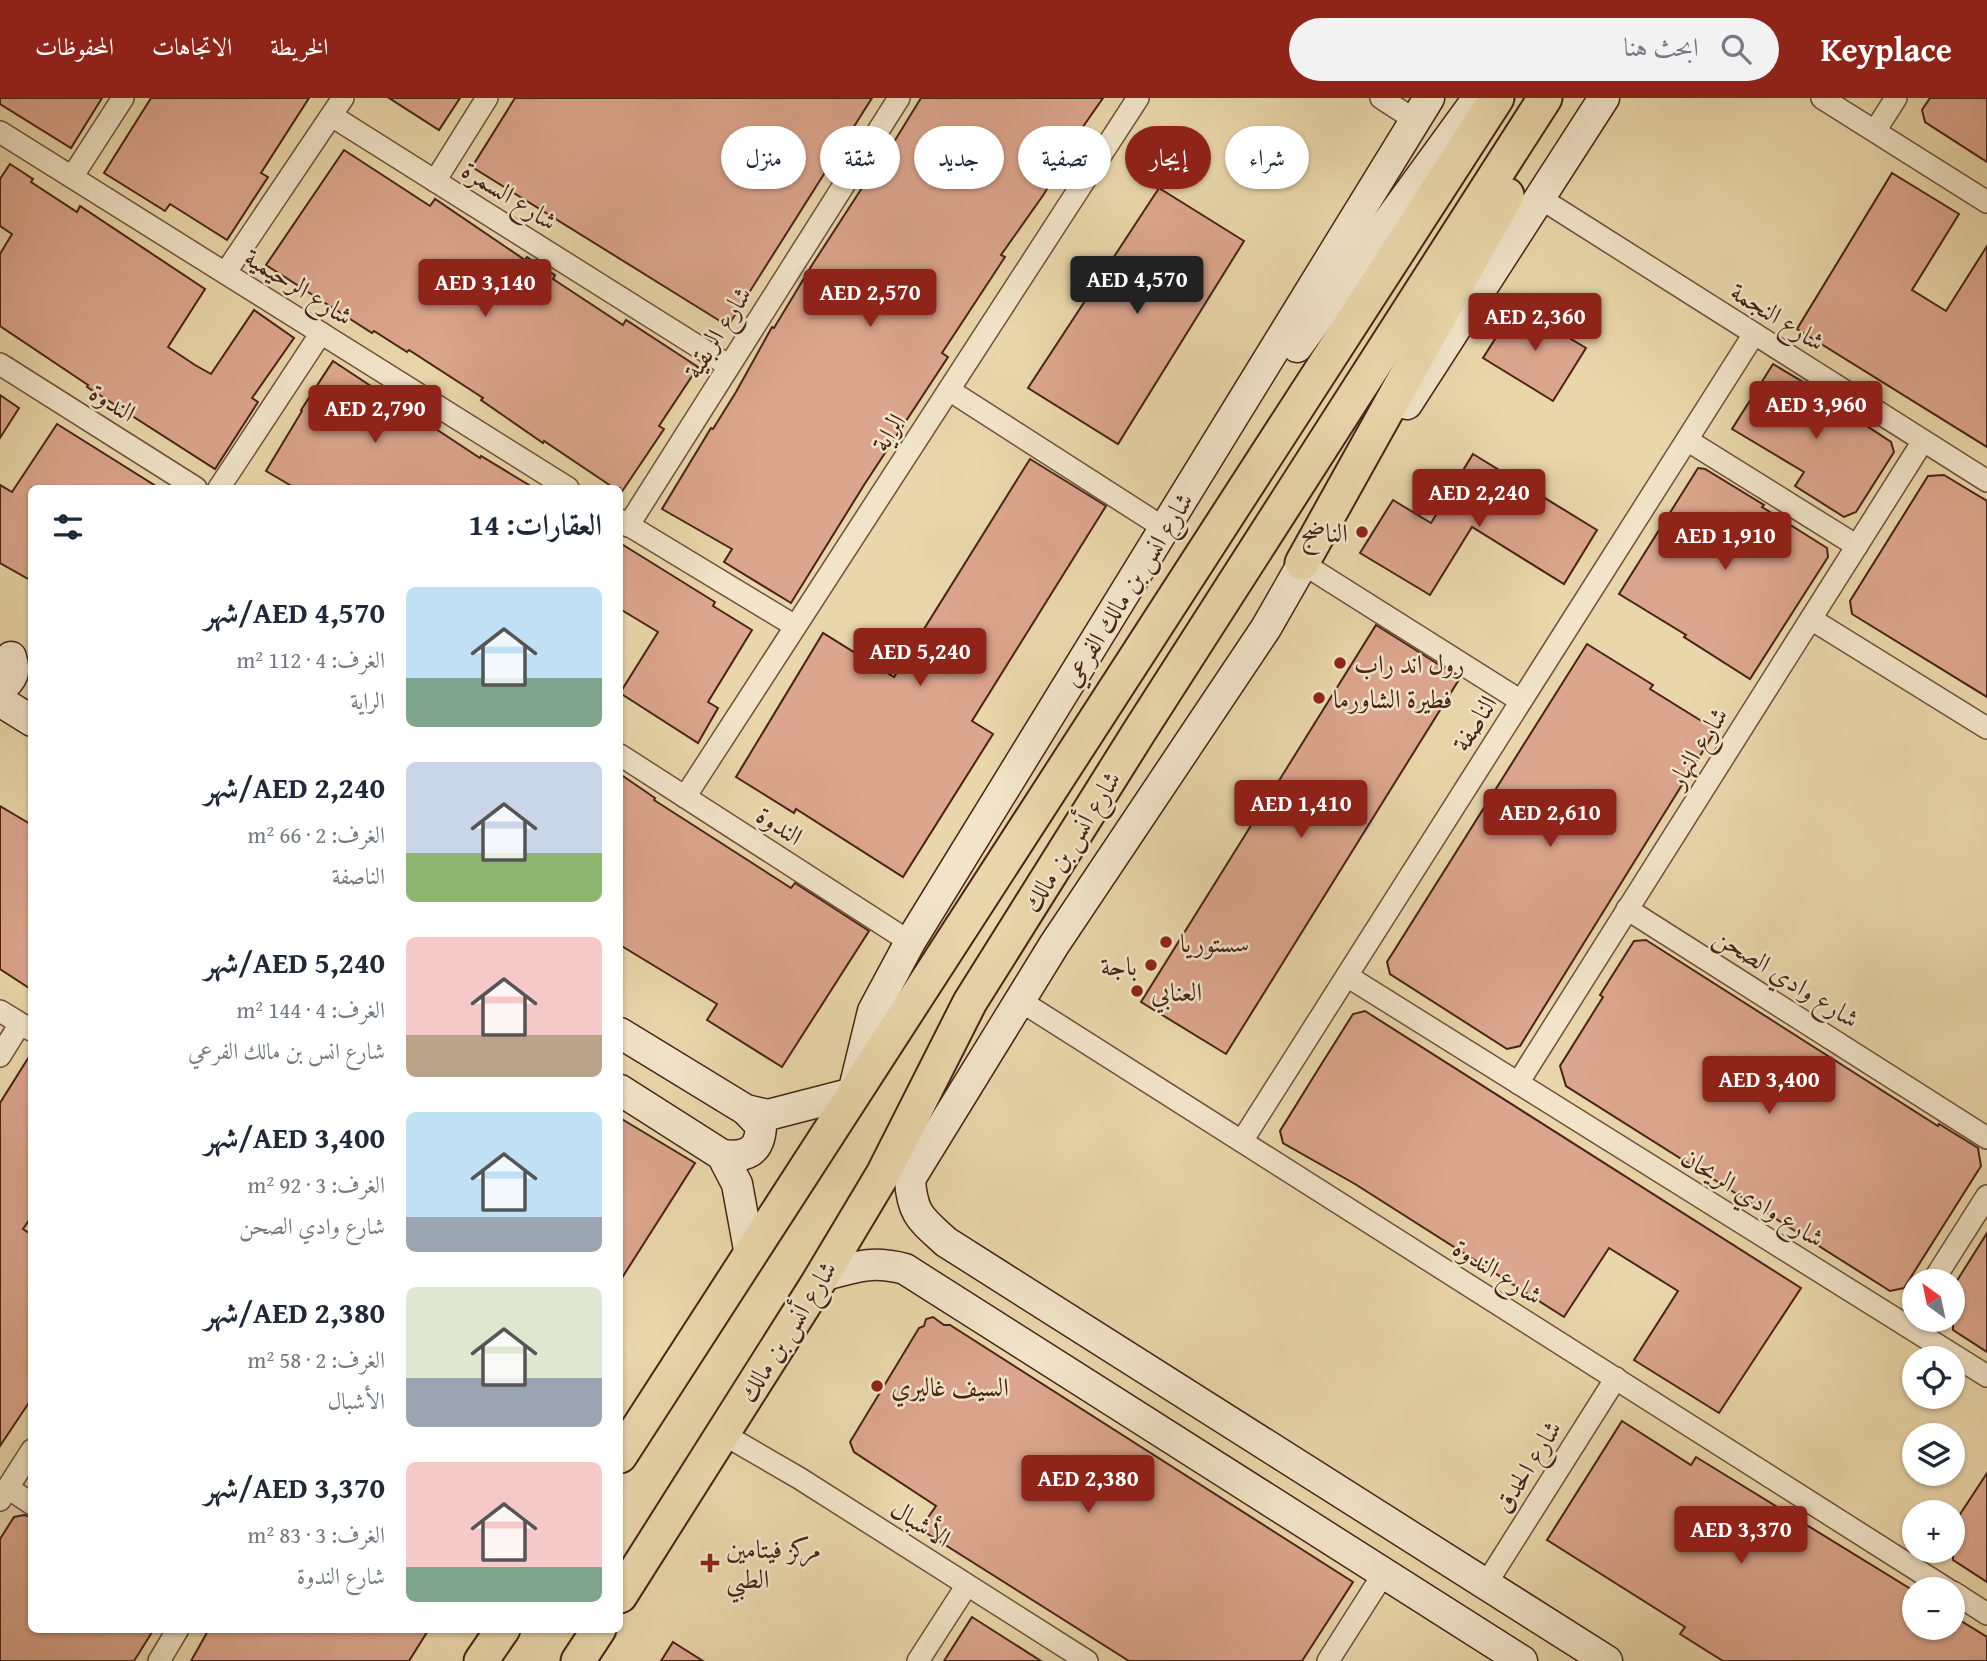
<!DOCTYPE html>
<html lang="ar">
<head>
<meta charset="utf-8">
<style>
  :root { --surface:#fff; --page:#f2f2f3; --text:#1f2937; --muted:#747a83; --accent:#8f2418 }
  body { margin:0; font-family:"Gentium Book Plus",Amiri,serif; background:var(--page); color:var(--text); direction:rtl; height:100vh; display:flex; flex-direction:column; font-size:26px; white-space:nowrap }
  * { box-sizing:border-box; margin:0 }
  p { font-size:23px; color:var(--muted) }
  .icon { flex:none; width:38px; height:38px; fill:none; stroke:currentColor; stroke-width:2; stroke-linecap:round; stroke-linejoin:round }
  .map { position:relative; flex:1; overflow:hidden; direction:ltr }
  .side { position:absolute; left:28px; top:387px; width:595px; height:1148px; display:flex; flex-direction:column; background:var(--surface); border-radius:10px; box-shadow:0 2px 5px #0004; direction:rtl }
  .side>* { flex:none }
  .banner { position:absolute; left:644px; top:28px; width:665px; height:63px; direction:rtl; display:flex; gap:14px }
  .needle { width:46px; rotate:327deg }
  .tools { position:absolute; left:1902px; top:1171px; display:grid; gap:14px }
  .tools a { display:grid; place-items:center; width:63px; height:63px; border-radius:50%; background:var(--surface); box-shadow:0 2px 5px #0004; font-size:35px }
  .price { position:absolute; translate:-50% -60px; padding:0 16px; border-radius:7px; background:var(--accent); color:#fff; font-size:23px; line-height:46px; filter:drop-shadow(0 2px 4px #0008) }
  .price::after { content:''; position:absolute; left:50%; top:42px; width:21px; height:16px; margin-left:-10px; background:inherit; clip-path:polygon(0 0,100% 0,50% 100%) }
  .price.current { background:#222; color:#fff }
  ul { padding:0; list-style:none }
  li { display:flex; align-items:center; gap:21px; height:175px; padding:0 21px }
  li span { display:grid; place-items:center; flex:none; width:196px; height:140px; border-radius:10px; color:#555 }
  li>.icon { margin-inline-start:auto }
  span .icon { width:84px; height:84px; fill:#fffc; stroke-width:1 }
  li b { font-size:30px }
  h2 { display:flex; justify-content:space-between; align-items:center; height:84px; padding:0 21px; font-size:30px }
  .pill { padding:0 24px; border-radius:32px; background:var(--surface); box-shadow:0 2px 5px #0004; font-size:24px; line-height:63px }
  .pill.current { background:var(--accent); color:#fff }
  header { display:flex; align-items:center; gap:42px; box-sizing:border-box; height:98px; padding:0 35px; background:var(--accent); color:#fff }
  header strong { font-size:33px }
  nav { display:flex; gap:38px; margin-inline-start:auto; font-size:24px }
  .search { width:490px; height:63px; background:var(--page); display:flex; align-items:center; gap:18px; box-sizing:border-box; padding:0 24px; border-radius:38px; color:var(--muted); font-size:26px }
  .map>svg:first-child { display:block }
</style>
</head>
<body>
<header>
<strong>Keyplace</strong>
<div class="search"><svg class="icon" aria-label="search" viewBox="0 0 24 24"><circle cx="10" cy="10" r="6"/><path d="M15 15l6 6"/></svg>ابحث هنا</div>
<nav><a>الخريطة</a><a>الاتجاهات</a><a>المحفوظات</a></nav>
</header>
<div class="map">
<svg width="1987" height="1563" viewBox="0 0 1987 1563">
  <rect width="100%" height="100%" fill="#e9d6aa"/>
  <filter id="stains"><feTurbulence type="fractalNoise" baseFrequency=".00286" numOctaves="4"/><feColorMatrix values="0 0 0 0 .2 0 0 0 0 .09 0 0 0 0 .02 0 0 0 .5 -.17"/></filter>
  <radialGradient id="worn" r=".72"><stop offset=".6" stop-color="#630" stop-opacity="0"/><stop offset="1" stop-color="#630" stop-opacity=".3"/></radialGradient>
  <g fill="#dca58d" stroke="#472416" stroke-width="2">
    <path d="M0 0H102L71 50 0 6Z"/>
    <path d="M151 0H309L261 75 268 79 227 142 170 106 165 113 104 75Z"/>
    <path d="M389 0H460L439 32Z"/>
    <path d="M515 0H872L728 228 472 69Z"/>
    <path d="M921 0H1103L1080 33 1044 96 1001 157 1005 159 942 255 948 259 864 387 791 505 724 464 732 451 662 411 711 330 713 331 736 294 772 229 774 230 812 167 871 76 873 78Z"/>
    <path d="M1930 0H1987V64L1925 24 1922 12Z"/>
    <path d="M344 52 430 108 435 101 525 162 527 159 555 177 553 181 623 227 626 222 698 269 659 328 664 331 621 395 620 390H614L544 343 543 345 481 302 483 300 409 252 407 254 374 233 372 235 266 167Z"/>
    <path d="M10 66 33 81 31 84 77 114 80 108 205 191 168 249 195 267 211 276 254 212 294 240 252 300 258 304 215 371 87 289 88 287 0 228V156L12 136 0 128V81Z"/>
    <path d="M1892 75 1959 116 1912 192 1946 213 1987 148V349L1797 231Z"/>
    <path d="M1159 90 1244 143 1118 346 1028 290Z"/>
    <path d="M1516 208 1586 250 1553 303 1483 260Z"/>
    <path d="M333 263 480 360 481 358 534 390H295L266 373 302 313 301 312Z"/>
    <path d="M1773 266 1840 306 1838 309 1891 344 1894 354 1856 414 1844 419 1795 388 1804 374 1732 331Z"/>
    <path d="M0 297 19 310 0 340Z"/>
    <path d="M57 326 159 390H32V483L0 465V387L12 394Z"/>
    <path d="M1473 356 1597 432 1564 486 1472 429 1430 497 1360 455 1393 402 1431 425Z"/>
    <path d="M1030 361 1106 408 972 623 993 636 903 779 796 711 794 715 736 679 823 535 894 579Z"/>
    <path d="M1698 370 1705 371 1764 407 1762 409 1827 450 1828 459 1750 581 1684 539 1686 537 1619 496Z"/>
    <path d="M1944 377 1987 403V599L1852 516 1850 503 1928 378Z"/>
    <path d="M620 445 715 504 713 508 752 532 708 604 718 610 698 645 620 595 658 534 620 511Z"/>
    <path d="M1376 527 1460 580 1226 956 1141 904Z"/>
    <path d="M1587 546 1653 587 1650 591 1716 632 1520 948 1507 951 1390 876 1387 864Z"/>
    <path d="M620 676 655 700 654 702 791 790 795 785 869 833 782 969 707 922 717 906 620 847Z"/>
    <path d="M0 708 32 727V892L0 871Z"/>
    <path d="M1646 842 1938 1028 1939 1026 1978 1050 1981 1068 1904 1190 1890 1193 1566 988 1560 968 1603 899 1600 897 1634 843Z"/>
    <path d="M1365 913 1801 1190 1719 1315 1634 1262 1678 1193 1609 1150 1564 1219 1355 1086 1283 1045 1280 1033 1319 970 1353 916Z"/>
    <path d="M32 954V1118L23 1131 32 1137V1300L0 1348V1005Z"/>
    <path d="M620 1020 695 1065 620 1183Z"/>
    <path d="M1987 1135V1254L1953 1232V1189Z"/>
    <path d="M933 1219 944 1227H950L1353 1484 1302 1563H1129L920 1431 936 1408 854 1354 850 1344 919 1230 924 1228 926 1221Z"/>
    <path d="M1622 1323 1691 1367 1696 1359 1914 1493V1530H1953V1518L1987 1539V1563H1723L1680 1536 1685 1529 1547 1442Z"/>
    <path d="M1987 1375V1484L1953 1462V1427Z"/>
    <path d="M24 1417 32 1419V1531H154L134 1563H0V1441L14 1419Z"/>
    <path d="M972 1519 1041 1563H944Z"/>
    <path d="M209 1531H429L409 1563H191Z"/>
    <path d="M673 1544 703 1563H661Z"/>
  </g>
  <g fill="none" stroke-linecap="round" stroke-linejoin="round">
    <defs>
      <g id="street">
        <path d="M1381 0 1415 22"/>
        <path d="M1822 0 1987 104"/>
        <path d="M332 18 729 268"/>
        <path d="M1875 33 1896 0"/>
        <path d="M0 34 568 390"/>
        <path d="M72 79 123 0"/>
        <path d="M435 83 487 0"/>
        <path d="M1540 100 1987 383"/>
        <path d="M226 174 343 0"/>
        <path d="M0 266 196 390"/>
        <path d="M949 292 1164 430"/>
        <path d="M1687 342 1857 448"/>
        <path d="M219 390 321 235"/>
        <path d="M620 422 795 528"/>
        <path d="M628 428 899 0"/>
        <path d="M1302 465 1521 603"/>
        <path d="M1811 521 1987 630"/>
        <path d="M620 657 910 844"/>
        <path d="M685 699 1138 0"/>
        <path d="M1627 811 1987 1040"/>
        <path d="M1347 878 1987 1278"/>
        <path d="M1019 902 1947 1491"/>
        <path d="M0 913 31 932"/>
        <path d="M0 958 20 926"/>
        <path d="M1518 985 1923 343"/>
        <path d="M1242 1043 1754 236"/>
        <path d="M1933 1183 1987 1098"/>
        <path d="M723 1336 799 1380 1087 1563"/>
        <path d="M8 1390 32 1406"/>
        <path d="M0 1402 32 1352"/>
        <path d="M1486 1486 1616 1280"/>
        <path d="M1953 1494 1987 1516"/>
        <path d="M159 1563 178 1531"/>
        <path d="M918 1563 967 1487"/>
        <path d="M1328 1563 1384 1475"/>
      </g>
      <g id="secondary">
        <path d="M1297 249 1478 0"/>
        <path d="M1407 306 1604 0"/>
        <path d="M1314 446 1266 530 1054 847 910 1081C912 1117 922 1122 946 1144L1607 1563"/>
        <path d="M0 591C13 581 16 574 11 559"/>
        <path d="M0 603 32 623"/>
        <path d="M620 935 746 1012 768 1017 853 995 873 913 910 844 1429 0"/>
        <path d="M620 992 722 1057 737 1086 750 1157"/>
        <path d="M722 1057C746 1060 760 1054 761 1028L746 1012"/>
        <path d="M822 1178C855 1169 871 1162 905 1171L1522 1563"/>
      </g>
      <g id="primary">
        <path d="M1302 465 1507 97"/>
        <path d="M620 1358 1497 0"/>
        <path d="M620 1498 816 1188 883 1076 970 904 1139 634 1545 0"/>
        <path d="M481 1563 503 1531"/>
        <path d="M578 1563 599 1531"/>
      </g>
    </defs>
    <use href="#street" stroke="#70503b" stroke-width="24"/>
    <use href="#secondary" stroke="#472416" stroke-width="33"/>
    <use href="#primary" stroke="#472416" stroke-width="37"/>
    <use href="#street" stroke="#f1e4c8" stroke-width="21"/>
    <use href="#secondary" stroke="#f1e4c8" stroke-width="30"/>
    <use href="#primary" stroke="#e9d6aa" stroke-width="33"/>
  </g>
  <g fill="#8f2418" stroke="#f1e4c8" stroke-width="2.5">
    <circle cx="1362" cy="434" r="7"/>
    <circle cx="1340" cy="565" r="7"/>
    <circle cx="1319" cy="600" r="7"/>
    <circle cx="1166" cy="844" r="7"/>
    <circle cx="1151" cy="867" r="7"/>
    <circle cx="1137" cy="893" r="7"/>
    <circle cx="877" cy="1288" r="7"/>
    <path d="M706.5 1454.5h7v7h7v7h-7v7h-7v-7h-7v-7h7z"/>
  </g>
  <g text-anchor="middle" dominant-baseline="central" stroke-width="5" stroke-linejoin="round" paint-order="stroke">
    <g font-size="26" fill="#472416" stroke="#f1e4c8">
      <text transform="translate(510 97) rotate(32)">شارع السمرة</text>
      <text transform="translate(299 188) rotate(32)">شارع الرحيمية</text>
      <text transform="translate(1778 218) rotate(32)">شارع النجمة</text>
      <text transform="translate(717 234) rotate(-58)">شارع الربقية</text>
      <text transform="translate(113 304) rotate(32)">الندوة</text>
      <text transform="translate(888 334) rotate(-57)">الراية</text>
      <text transform="translate(1127 491) rotate(-58)">شارع انس بن مالك الفرعي</text>
      <text transform="translate(1474 625) rotate(-58)">الناصفة</text>
      <text transform="translate(1697 649) rotate(-58)">شارع النهار</text>
      <text transform="translate(780 727) rotate(33)">الندوة</text>
      <text transform="translate(1071 743) rotate(-58)">شارع أنس بن مالك</text>
      <text transform="translate(1787 879) rotate(32)">شارع وادي الصحن</text>
      <text transform="translate(1753 1099) rotate(32)">شارع وادي الريحان</text>
      <text transform="translate(1498 1173) rotate(32)">شارع الندوة</text>
      <text transform="translate(787 1233) rotate(-58)">شارع أنس بن مالك</text>
      <text transform="translate(1527 1368) rotate(-58)">شارع الحدق</text>
      <text transform="translate(921 1425) rotate(32)">الأشبال</text>
    </g>
    <g font-size="26" fill="#472416" stroke="#f1e4c8" text-anchor="start">
      <text x="1348" y="434" text-anchor="end">الناضج</text>
      <text x="1354" y="565">رول اند راب</text>
      <text x="1333" y="600">فطيرة الشاورما</text>
      <text x="1180" y="844">سستوريا</text>
      <text x="1137" y="867" text-anchor="end">باجة</text>
      <text x="1151" y="893">العنابي</text>
      <text x="891" y="1288">السيف غاليري</text>
      <text x="726" y="1450">مركز فيتامين<tspan x="726" dy="30">الطبي</tspan></text>
    </g>
  </g>
  <rect width="100%" height="100%" filter="url(#stains)"/>
  <rect width="100%" height="100%" fill="url(#worn)"/>
</svg>
<div class="tools">
<a><svg class="needle" viewBox="-14 -14 28 28"><path d="M0-13l5 13h-10z" fill="#e53935"/><path d="M0 13l5-13h-10z" fill="#747a83"/></svg></a>
<a><svg class="icon" aria-label="locate" viewBox="0 0 24 24"><circle cx="12" cy="12" r="6"/><path d="M12 2v4M12 18v4M2 12h4M18 12h4"/></svg></a>
<a><svg class="icon" aria-label="layers" viewBox="0 0 24 24"><path d="M12 4l9 5-9 5-9-5zM3 14l9 5 9-5"/></svg></a>
<a>+</a>
<a>−</a>
</div>
<b class="price current" style="left:1137px;top:218px">AED 4,570</b>
<b class="price" style="left:485px;top:221px">AED 3,140</b>
<b class="price" style="left:870px;top:231px">AED 2,570</b>
<b class="price" style="left:1535px;top:255px">AED 2,360</b>
<b class="price" style="left:1816px;top:343px">AED 3,960</b>
<b class="price" style="left:375px;top:347px">AED 2,790</b>
<b class="price" style="left:1479px;top:431px">AED 2,240</b>
<b class="price" style="left:1725px;top:474px">AED 1,910</b>
<b class="price" style="left:920px;top:590px">AED 5,240</b>
<b class="price" style="left:1301px;top:742px">AED 1,410</b>
<b class="price" style="left:1550px;top:751px">AED 2,610</b>
<b class="price" style="left:1769px;top:1018px">AED 3,400</b>
<b class="price" style="left:1088px;top:1417px">AED 2,380</b>
<b class="price" style="left:1741px;top:1468px">AED 3,370</b>
<div class="banner">
<a class="pill">شراء</a>
<a class="pill current">إيجار</a>
<a class="pill">تصفية</a>
<a class="pill">جديد</a>
<a class="pill">شقة</a>
<a class="pill">منزل</a>
</div>
<section class="side">
<h2>العقارات: 14<svg class="icon" aria-label="filters" viewBox="0 0 24 24"><path d="M4 7h16M4 17h16"/><circle cx="9" cy="7" r="2"/><circle cx="15" cy="17" r="2"/></svg></h2>
<ul>
<li><span style="background:linear-gradient(#bfe0f5 65%,#7fa58c 0)"><svg class="icon" aria-label="home" viewBox="0 0 24 24"><path d="M3 11l9-7 9 7M6 9v11h12V9"/></svg></span><div><b>AED 4,570/شهر</b><p>الغرف: 4 · 112 m²</p><p>الراية</p></div></li>
<li><span style="background:linear-gradient(#c9d6e8 65%,#8fb573 0)"><svg class="icon" aria-label="home" viewBox="0 0 24 24"><path d="M3 11l9-7 9 7M6 9v11h12V9"/></svg></span><div><b>AED 2,240/شهر</b><p>الغرف: 2 · 66 m²</p><p>الناصفة</p></div></li>
<li><span style="background:linear-gradient(#f6c9c9 70%,#b9a48a 0)"><svg class="icon" aria-label="home" viewBox="0 0 24 24"><path d="M3 11l9-7 9 7M6 9v11h12V9"/></svg></span><div><b>AED 5,240/شهر</b><p>الغرف: 4 · 144 m²</p><p>شارع انس بن مالك الفرعي</p></div></li>
<li><span style="background:linear-gradient(#bfe0f5 75%,#9aa5b1 0)"><svg class="icon" aria-label="home" viewBox="0 0 24 24"><path d="M3 11l9-7 9 7M6 9v11h12V9"/></svg></span><div><b>AED 3,400/شهر</b><p>الغرف: 3 · 92 m²</p><p>شارع وادي الصحن</p></div></li>
<li><span style="background:linear-gradient(#dfe7d0 65%,#9aa5b1 0)"><svg class="icon" aria-label="home" viewBox="0 0 24 24"><path d="M3 11l9-7 9 7M6 9v11h12V9"/></svg></span><div><b>AED 2,380/شهر</b><p>الغرف: 2 · 58 m²</p><p>الأشبال</p></div></li>
<li><span style="background:linear-gradient(#f6c9c9 75%,#7fa58c 0)"><svg class="icon" aria-label="home" viewBox="0 0 24 24"><path d="M3 11l9-7 9 7M6 9v11h12V9"/></svg></span><div><b>AED 3,370/شهر</b><p>الغرف: 3 · 83 m²</p><p>شارع الندوة</p></div></li>
</ul>
</section>
</div>
</body>
</html>
